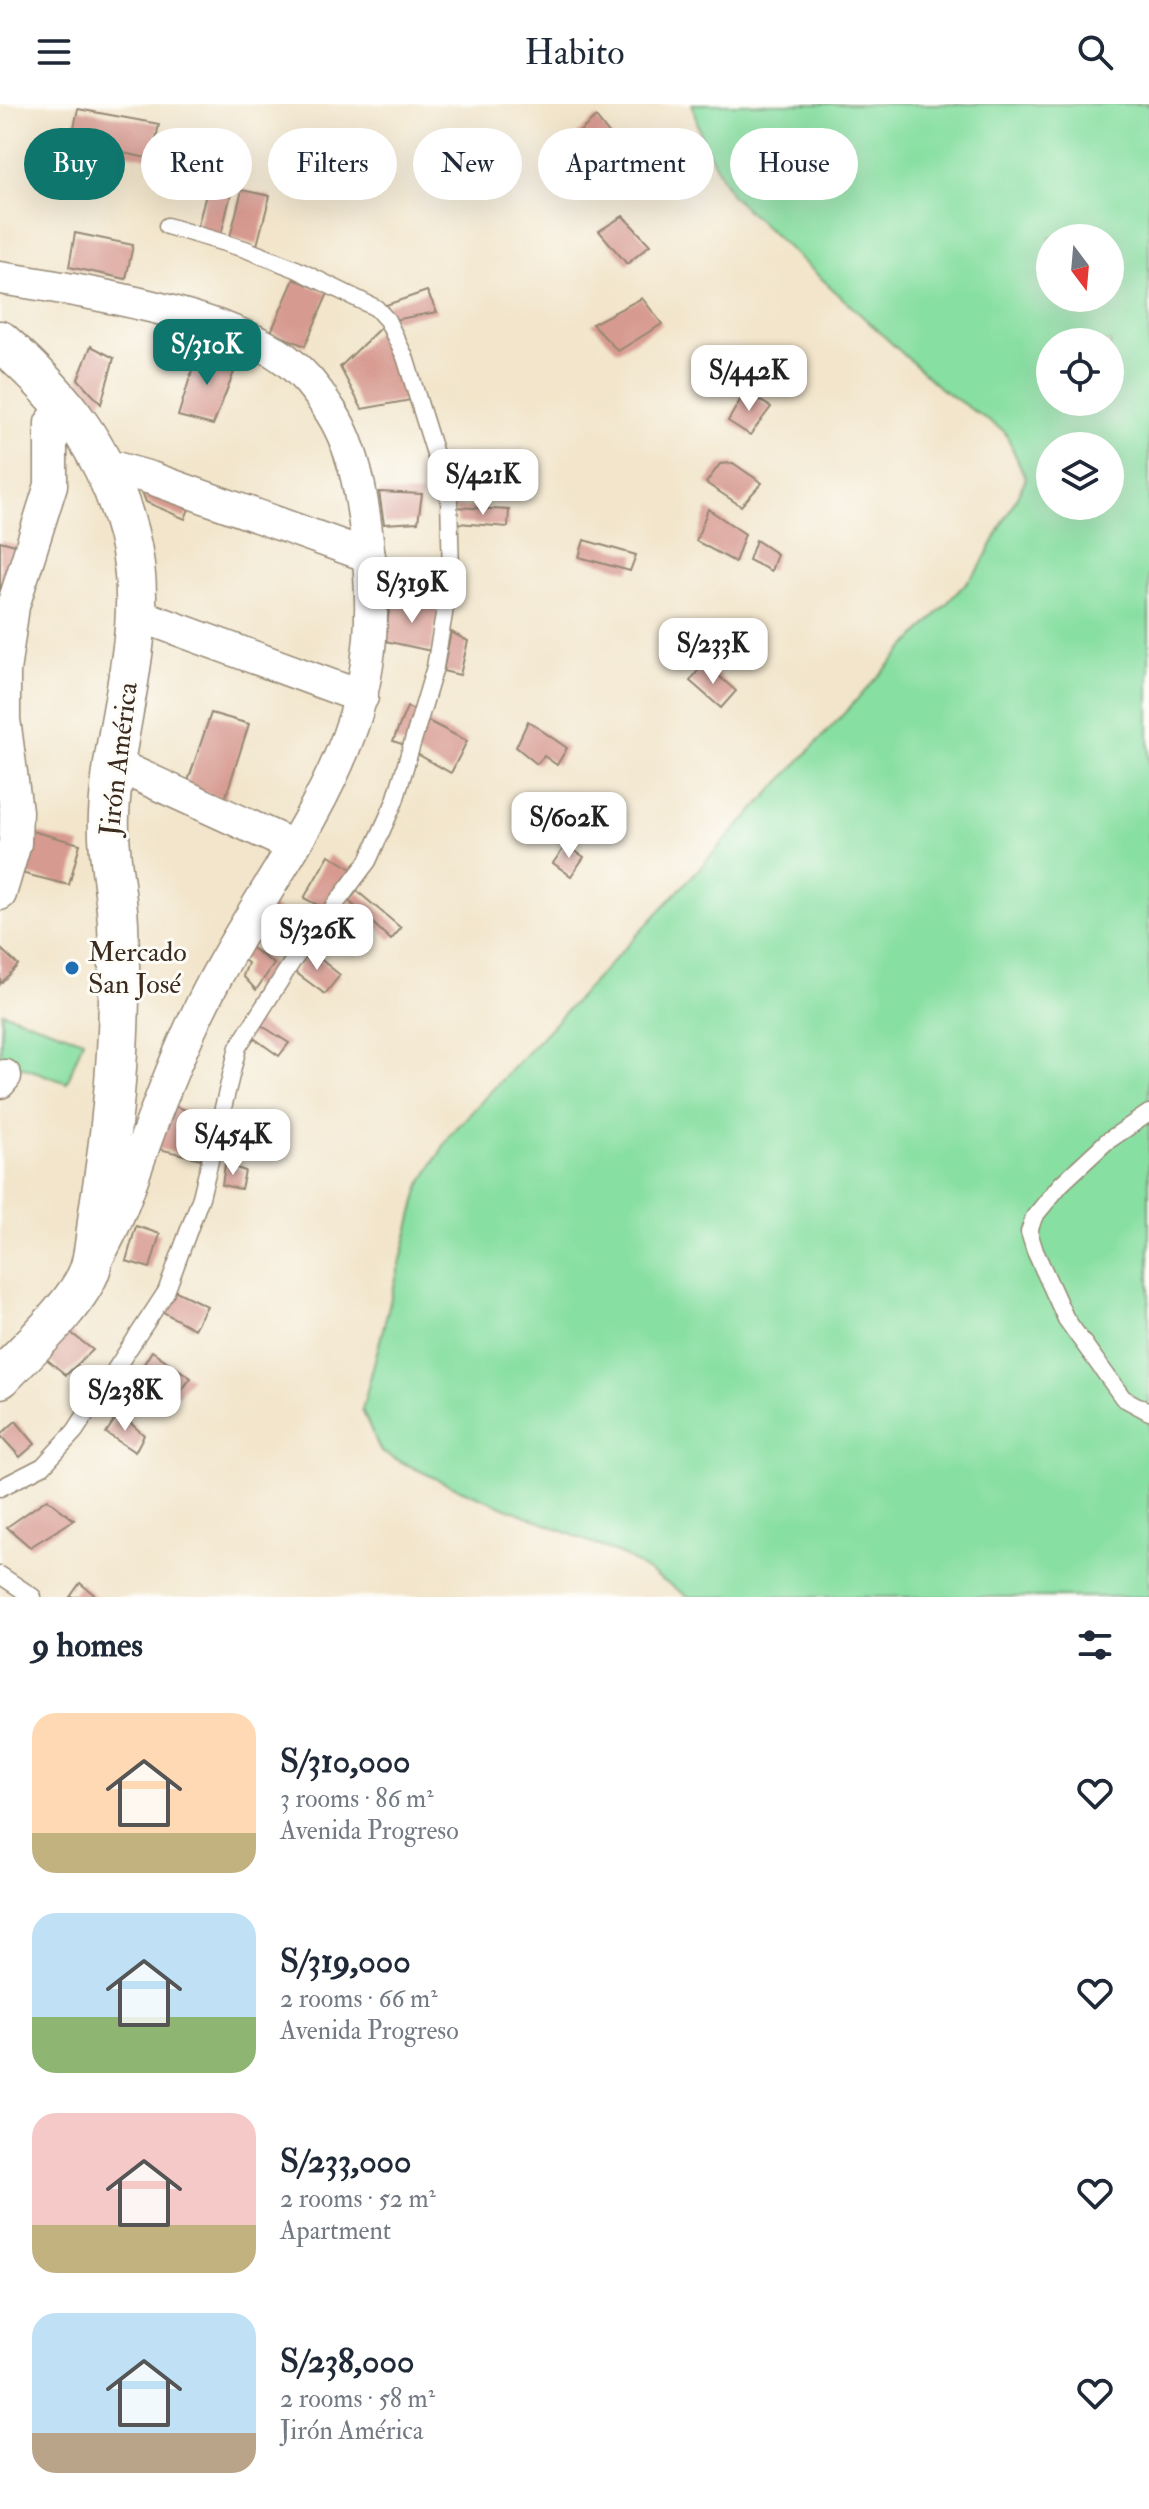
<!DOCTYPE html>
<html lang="en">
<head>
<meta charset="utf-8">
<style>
  :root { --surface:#fff; --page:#f2f2f3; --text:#1f2937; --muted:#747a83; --accent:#0f766e }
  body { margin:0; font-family:"IM FELL Double Pica",serif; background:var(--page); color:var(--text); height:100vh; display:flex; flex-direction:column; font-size:30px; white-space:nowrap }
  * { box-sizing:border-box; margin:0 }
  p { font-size:26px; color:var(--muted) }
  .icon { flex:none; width:44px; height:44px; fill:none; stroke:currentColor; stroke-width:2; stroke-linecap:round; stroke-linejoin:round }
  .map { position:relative; height:1493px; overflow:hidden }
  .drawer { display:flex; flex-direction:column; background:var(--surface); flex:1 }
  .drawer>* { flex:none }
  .guide { position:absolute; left:24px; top:24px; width:1102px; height:72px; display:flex; gap:16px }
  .needle { width:52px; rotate:164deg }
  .tools { position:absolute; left:1036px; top:120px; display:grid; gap:16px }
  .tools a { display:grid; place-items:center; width:88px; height:88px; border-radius:50%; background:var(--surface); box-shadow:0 8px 32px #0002; font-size:40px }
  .price { position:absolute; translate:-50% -68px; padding:0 18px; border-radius:16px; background:#fff; color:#222; font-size:26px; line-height:52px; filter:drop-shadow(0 2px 4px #0008) }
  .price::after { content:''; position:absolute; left:50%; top:48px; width:24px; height:18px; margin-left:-12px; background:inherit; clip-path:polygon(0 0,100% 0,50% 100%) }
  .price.on { background:var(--accent); color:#fff }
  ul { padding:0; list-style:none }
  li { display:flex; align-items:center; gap:24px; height:200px; padding:0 32px }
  li span { display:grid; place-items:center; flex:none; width:224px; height:160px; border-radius:24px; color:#555 }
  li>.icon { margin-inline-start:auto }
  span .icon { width:96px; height:96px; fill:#fffc; stroke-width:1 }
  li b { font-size:34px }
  h2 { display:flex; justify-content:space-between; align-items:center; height:96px; padding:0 32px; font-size:34px }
  .tag { padding:0 28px; border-radius:36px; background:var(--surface); box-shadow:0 8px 32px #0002; font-size:28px; line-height:72px }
  .tag.on { background:var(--accent); color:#fff }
  header { display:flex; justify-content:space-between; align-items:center; height:104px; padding:0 32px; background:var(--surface); font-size:36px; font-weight:600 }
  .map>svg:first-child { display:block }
</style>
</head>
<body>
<header><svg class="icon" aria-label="menu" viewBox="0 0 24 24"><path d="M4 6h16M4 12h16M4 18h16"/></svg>Habito<svg class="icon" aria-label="search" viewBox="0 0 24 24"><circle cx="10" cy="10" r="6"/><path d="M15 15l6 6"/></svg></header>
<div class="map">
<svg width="1149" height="1493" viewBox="0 0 1149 1493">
  <rect width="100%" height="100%" fill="#fdfcf7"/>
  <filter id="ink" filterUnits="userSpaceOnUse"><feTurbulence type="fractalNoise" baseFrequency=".0125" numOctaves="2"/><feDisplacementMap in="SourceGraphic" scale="16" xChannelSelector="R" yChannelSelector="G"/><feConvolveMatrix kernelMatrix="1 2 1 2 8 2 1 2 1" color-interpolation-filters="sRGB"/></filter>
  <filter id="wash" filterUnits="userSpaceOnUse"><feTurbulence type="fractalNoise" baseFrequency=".006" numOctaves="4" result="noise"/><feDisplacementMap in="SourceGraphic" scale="32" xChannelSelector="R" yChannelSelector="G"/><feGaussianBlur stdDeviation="1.8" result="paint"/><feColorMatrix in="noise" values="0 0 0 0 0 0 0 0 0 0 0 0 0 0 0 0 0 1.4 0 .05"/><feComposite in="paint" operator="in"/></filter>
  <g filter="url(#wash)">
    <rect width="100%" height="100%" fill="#f2e5cb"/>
    <g fill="#88dfa2" stroke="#628460" stroke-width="2" fill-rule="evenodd">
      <path d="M692 0H1149V1493H689L624 1452 443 1378 381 1348 362 1306 420 1082 451 1030 979 465 1026 375 1005 328 941 285 731 91 703 38ZM1050 134H1110V194H1050ZM1050 238H1110V298H1050ZM1050 342H1110V402H1050Z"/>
      <path d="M2 908 83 936 67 979 0 955Z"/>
    </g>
    <g id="blocks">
      <g fill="#d79a90">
        <path d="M78 5 159 20 152 55 71 38Z"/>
        <path d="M596 13 621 45 608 66 577 30Z"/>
        <path d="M317 50 342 66 336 90 304 74Z"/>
        <path d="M214 59 237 65 221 131 197 125Z"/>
        <path d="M242 86 270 92 257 141 230 133Z"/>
        <path d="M623 112 650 141 627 160 599 127Z"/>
        <path d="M75 129 133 141 126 175 69 163Z"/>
        <path d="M294 175 328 189 305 242 271 228Z"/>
        <path d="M427 187 437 208 394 216 386 201Z"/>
        <path d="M642 194 662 220 618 247 592 220Z"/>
        <path d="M381 223 403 266 411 296 362 305 340 263Z"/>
        <path d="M91 242 114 254 101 300 78 275Z"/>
        <path d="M199 244 238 258 213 321 178 312Z"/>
        <path d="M745 288 771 303 750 331 728 317Z"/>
        <path d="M733 359 762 379 741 402 706 379 720 360Z"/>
        <path d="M144 377 194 392 185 415 146 398 143 390Z"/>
        <path d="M379 388 422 390 418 418 384 420Z"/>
        <path d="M454 403 509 406 508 423 458 419Z"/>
        <path d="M708 405 745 430 735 458 696 437Z"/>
        <path d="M584 436 636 451 630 467 579 453Z"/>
        <path d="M756 436 777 450 771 467 749 456Z"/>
        <path d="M0 437 23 443 10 484 0 486Z"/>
        <path d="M390 498 439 502 431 547 385 537Z"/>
        <path d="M451 528 468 537 460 571 443 567Z"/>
        <path d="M704 559 736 587 721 604 690 577Z"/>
        <path d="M407 603 417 607 407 642 393 637Z"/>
        <path d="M211 609 249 620 225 695 186 683Z"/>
        <path d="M428 617 467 637 451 669 414 648Z"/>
        <path d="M528 617 567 644 557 661 544 652 537 660 516 643Z"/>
        <path d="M28 726 80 740 69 781 17 768Z"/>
        <path d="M566 741 584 753 571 772 553 759Z"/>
        <path d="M329 751 357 768 329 807 304 794Z"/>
        <path d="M357 787 401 824 391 836 349 797Z"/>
        <path d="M267 799 288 812 279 825 258 812Z"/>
        <path d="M245 839 274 860 256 886 243 872 248 859 237 851Z"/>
        <path d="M0 844 18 861 0 880Z"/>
        <path d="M308 845 340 871 325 890 295 868Z"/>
        <path d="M256 918 289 939 279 952 248 930Z"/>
        <path d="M164 999 213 1015 201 1055 155 1044Z"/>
        <path d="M225 1060 245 1067 241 1085 222 1081Z"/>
        <path d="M136 1122 160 1130 150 1164 126 1157Z"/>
        <path d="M174 1186 207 1202 194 1225 161 1207Z"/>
        <path d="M66 1225 93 1246 66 1271 44 1253Z"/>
        <path d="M152 1247 191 1274 178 1291 142 1263Z"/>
        <path d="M119 1309 144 1331 135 1348 106 1329Z"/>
        <path d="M16 1317 35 1340 20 1353 0 1331Z"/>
        <path d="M47 1395 74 1416 30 1443 7 1423Z"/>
        <path d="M80 1479 97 1493H70Z"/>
      </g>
    </g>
  </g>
  <g filter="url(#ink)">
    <use href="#blocks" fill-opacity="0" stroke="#968874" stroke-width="2"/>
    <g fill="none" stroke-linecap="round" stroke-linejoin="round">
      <defs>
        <g id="service">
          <path d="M1149 1009 1106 1038 1061 1080 1034 1113 1029 1128 1035 1147 1066 1215 1123 1294 1149 1308"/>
          <path d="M0 1384 43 1362 75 1327 166 1188 201 1093 238 943 292 858 368 757 395 697 435 563 451 469 449 395 405 253 387 216 376 204 296 165 245 145 167 122"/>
          <path d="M0 1471 33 1493"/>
        </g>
        <g id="minor">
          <path d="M0 174C75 185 232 211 289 258 304 270 317 286 327 302 354 340 362 391 367 436 375 505 373 567 348 633 316 719 258 794 215 875 187 927 166 980 146 1035 131 1077 119 1116 97 1154"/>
          <path d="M105 361 151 374 369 452"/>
          <path d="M136 510 362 593"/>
          <path d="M114 660 293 742"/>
          <path d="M0 790 15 739 16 707 4 615V567L13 502 51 381V319L65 301"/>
          <path d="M0 978 5 972"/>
        </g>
        <path id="tertiary" d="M0 237C64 293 106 345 128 429 153 524 113 616 109 711 107 748 116 782 118 819 122 913 115 1010 100 1102 97 1121 96 1144 91 1162 82 1196 25 1248 0 1274"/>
      </defs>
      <use href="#service" stroke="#968874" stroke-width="19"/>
      <use href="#minor" stroke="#968874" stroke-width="35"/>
      <use href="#tertiary" stroke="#968874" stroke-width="43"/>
      <use href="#service" stroke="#fff" stroke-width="16"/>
      <use href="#minor" stroke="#fff" stroke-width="32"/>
      <use href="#tertiary" stroke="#fff" stroke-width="40"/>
    </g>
  </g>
  <circle fill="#1f6fb2" stroke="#fdfcf7" stroke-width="3" cx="72" cy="864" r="8"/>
  <g text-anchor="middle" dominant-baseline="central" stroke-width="6" stroke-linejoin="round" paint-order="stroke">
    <g font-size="28" fill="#3b2a1e" stroke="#fdfcf7">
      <text transform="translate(119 655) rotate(-83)">Jirón América</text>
    </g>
    <g font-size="28" fill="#3b2a1e" stroke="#fdfcf7" text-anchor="start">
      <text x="88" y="848">Mercado<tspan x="88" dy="32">San José</tspan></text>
    </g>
  </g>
</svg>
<div class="tools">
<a><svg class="needle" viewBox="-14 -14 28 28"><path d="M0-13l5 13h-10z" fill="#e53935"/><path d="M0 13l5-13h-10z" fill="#747a83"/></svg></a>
<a><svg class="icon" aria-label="locate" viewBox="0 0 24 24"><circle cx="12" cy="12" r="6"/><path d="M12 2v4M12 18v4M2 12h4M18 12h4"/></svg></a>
<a><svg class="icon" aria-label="layers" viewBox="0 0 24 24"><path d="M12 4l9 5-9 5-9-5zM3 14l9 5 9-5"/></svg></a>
</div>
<b class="price on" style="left:207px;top:283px">S/310K</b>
<b class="price" style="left:749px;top:309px">S/442K</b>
<b class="price" style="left:483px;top:413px">S/421K</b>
<b class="price" style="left:412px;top:521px">S/319K</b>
<b class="price" style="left:713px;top:582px">S/233K</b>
<b class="price" style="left:569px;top:756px">S/602K</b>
<b class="price" style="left:317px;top:868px">S/326K</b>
<b class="price" style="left:233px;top:1073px">S/454K</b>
<b class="price" style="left:125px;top:1329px">S/238K</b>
<div class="guide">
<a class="tag on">Buy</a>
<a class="tag">Rent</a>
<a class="tag">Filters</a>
<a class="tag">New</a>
<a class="tag">Apartment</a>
<a class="tag">House</a>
</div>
</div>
<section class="drawer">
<h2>9 homes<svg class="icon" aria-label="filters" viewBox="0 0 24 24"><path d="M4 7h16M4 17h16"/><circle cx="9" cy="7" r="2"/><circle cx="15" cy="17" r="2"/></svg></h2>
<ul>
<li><span style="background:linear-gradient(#ffd9b3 75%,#c2b280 0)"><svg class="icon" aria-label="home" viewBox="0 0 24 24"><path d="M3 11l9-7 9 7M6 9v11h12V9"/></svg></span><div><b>S/310,000</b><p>3 rooms · 86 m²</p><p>Avenida Progreso</p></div><svg class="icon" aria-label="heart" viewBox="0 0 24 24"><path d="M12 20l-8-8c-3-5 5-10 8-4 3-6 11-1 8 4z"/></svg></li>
<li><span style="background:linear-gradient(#bfe0f5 65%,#8fb573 0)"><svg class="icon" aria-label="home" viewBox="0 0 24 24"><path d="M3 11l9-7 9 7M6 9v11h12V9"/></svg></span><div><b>S/319,000</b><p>2 rooms · 66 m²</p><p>Avenida Progreso</p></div><svg class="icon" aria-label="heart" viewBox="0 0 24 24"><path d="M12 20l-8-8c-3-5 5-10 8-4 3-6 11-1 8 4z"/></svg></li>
<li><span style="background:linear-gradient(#f6c9c9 70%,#c2b280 0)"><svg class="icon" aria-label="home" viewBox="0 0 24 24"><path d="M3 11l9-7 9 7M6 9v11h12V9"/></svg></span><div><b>S/233,000</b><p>2 rooms · 52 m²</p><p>Apartment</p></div><svg class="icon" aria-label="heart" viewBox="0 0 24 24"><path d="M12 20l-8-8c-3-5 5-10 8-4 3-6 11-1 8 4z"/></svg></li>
<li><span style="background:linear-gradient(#bfe0f5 75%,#b9a48a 0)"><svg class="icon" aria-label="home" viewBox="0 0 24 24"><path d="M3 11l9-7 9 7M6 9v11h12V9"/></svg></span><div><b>S/238,000</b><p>2 rooms · 58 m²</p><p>Jirón América</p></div><svg class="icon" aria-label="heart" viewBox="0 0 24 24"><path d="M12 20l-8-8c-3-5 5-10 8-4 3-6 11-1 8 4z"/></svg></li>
</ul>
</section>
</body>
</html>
